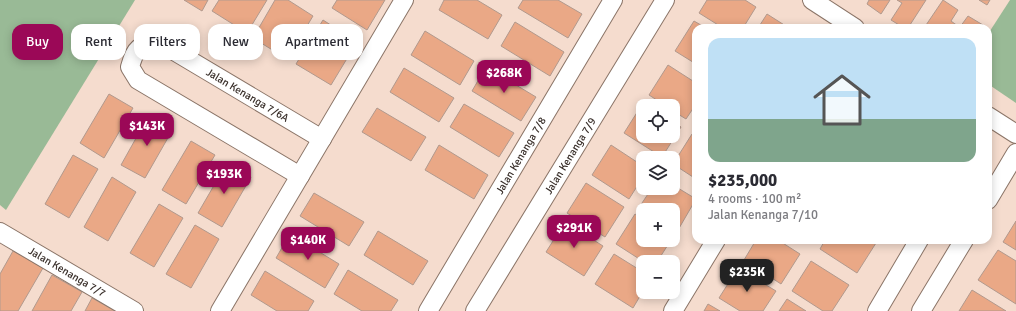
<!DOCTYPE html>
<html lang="en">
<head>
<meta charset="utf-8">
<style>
  :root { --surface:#fff; --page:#f2f2f3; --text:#2b2b33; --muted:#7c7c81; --accent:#9b0857 }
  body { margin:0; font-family:Signika,sans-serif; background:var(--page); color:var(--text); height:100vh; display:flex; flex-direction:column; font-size:15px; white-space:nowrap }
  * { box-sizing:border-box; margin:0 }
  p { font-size:13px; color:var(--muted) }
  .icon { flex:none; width:22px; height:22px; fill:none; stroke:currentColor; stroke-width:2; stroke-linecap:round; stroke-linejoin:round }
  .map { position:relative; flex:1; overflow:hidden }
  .panel { position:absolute; left:692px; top:24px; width:300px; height:220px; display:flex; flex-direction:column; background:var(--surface); border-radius:12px; box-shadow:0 2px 10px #0003 }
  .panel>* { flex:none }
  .top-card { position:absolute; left:12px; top:24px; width:380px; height:36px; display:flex; gap:8px }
  .controls { position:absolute; left:636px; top:99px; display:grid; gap:8px }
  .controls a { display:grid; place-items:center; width:44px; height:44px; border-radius:8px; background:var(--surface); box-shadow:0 2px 10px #0003; font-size:20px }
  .price { position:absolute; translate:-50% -34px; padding:0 9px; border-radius:8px; background:var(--accent); color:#fff; font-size:13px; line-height:26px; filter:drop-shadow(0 1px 2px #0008) }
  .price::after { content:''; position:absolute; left:50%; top:24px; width:12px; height:9px; margin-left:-6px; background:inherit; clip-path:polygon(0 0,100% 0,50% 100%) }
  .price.on { background:#222; color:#fff }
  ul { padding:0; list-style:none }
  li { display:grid; align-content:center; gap:8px; height:212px; padding:0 16px }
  li span { display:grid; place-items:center; height:124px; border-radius:12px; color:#555 }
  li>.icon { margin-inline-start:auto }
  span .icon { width:72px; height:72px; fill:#fffc; stroke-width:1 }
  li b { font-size:17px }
  .tag { padding:0 14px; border-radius:12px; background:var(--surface); box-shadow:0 2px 10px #0003; font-size:14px; line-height:36px }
  .tag.on { background:var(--accent); color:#fff }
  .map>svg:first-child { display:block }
</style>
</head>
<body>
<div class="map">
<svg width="1016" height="311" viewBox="0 0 1016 311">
  <rect width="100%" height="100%" fill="#f5dcce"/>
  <g fill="#99ba96">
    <path d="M0 0H135L6 210 0 205Z"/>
    <path d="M1010 0H1016V103L988 84V34Z"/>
  </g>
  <g fill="#eaa886" stroke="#b1998d">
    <path d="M184 0H208L202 11Z"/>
    <path d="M219 0H267L247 33 212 11Z"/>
    <path d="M275 0H288L313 16 287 59 253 38Z"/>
    <path d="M337 0H385L367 30 332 8Z"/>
    <path d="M444 0H477L502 15 488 39 439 10Z"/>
    <path d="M523 0H558L582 14 568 38 518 8Z"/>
    <path d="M707 0H745L756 7 743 28H723L699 13Z"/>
    <path d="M869 0H890L881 14 867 4Z"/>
    <path d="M897 0H926L908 28H904L891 20 902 3Z"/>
    <path d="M943 0 958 10 951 21 955 24 952 28H924Z"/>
    <path d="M979 0H990L987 5Z"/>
    <path d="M767 14 789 28H758Z"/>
    <path d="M968 16 983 25 981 28H952L955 24 960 27Z"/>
    <path d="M323 20 357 42 331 85 296 64Z"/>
    <path d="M694 21 706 28H696V64L675 51Z"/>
    <path d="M515 22 564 52 550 76 501 46Z"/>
    <path d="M425 31 474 61 460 85 411 55Z"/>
    <path d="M668 65 696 83V104L686 119 673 111V106H666L649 95Z"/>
    <path d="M486 67 536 97 521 121 472 91Z"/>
    <path d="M404 68 454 98 439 122 390 92Z"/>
    <path d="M109 94 133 108 104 158 80 143Z"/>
    <path d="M643 103 648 106H643V136H673V122L681 127 662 157 624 133Z"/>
    <path d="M464 104 514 133 499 157 450 127Z"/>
    <path d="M377 108 426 137 411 161 362 132Z"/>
    <path d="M149 115 173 129 145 178 121 165Z"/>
    <path d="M692 134 696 137V179L673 164Z"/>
    <path d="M191 141 215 155 186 204 162 190Z"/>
    <path d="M439 145 488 175 474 199 425 170Z"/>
    <path d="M611 145 643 166V177L629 199 592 175Z"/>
    <path d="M73 155 98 169 69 218 45 204Z"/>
    <path d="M227 163 251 177 222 227 198 213Z"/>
    <path d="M112 177 136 192 108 241 84 227Z"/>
    <path d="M586 183 624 207 605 237 567 213Z"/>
    <path d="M673 185 696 199 678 230 673 227V210H646L640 206 652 188H673Z"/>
    <path d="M314 193 364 222 349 246 300 216Z"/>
    <path d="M159 204 183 218 154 267 130 253Z"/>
    <path d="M635 214 643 219V240H671L657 262H644L616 244Z"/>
    <path d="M1016 221V250L1003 242Z"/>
    <path d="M565 222 603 246 584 276 546 252Z"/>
    <path d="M195 225 219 239 191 288 166 274Z"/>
    <path d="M378 231 428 261 413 285 364 255Z"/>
    <path d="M290 234 339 264 325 288 276 258Z"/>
    <path d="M756 240H778L800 254 781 284 744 260Z"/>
    <path d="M825 240H872L876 243 857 273 820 249Z"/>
    <path d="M998 250 1016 261V304L978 280Z"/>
    <path d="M13 251 43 268 18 311H0V274Z"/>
    <path d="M614 254 643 272V291L633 308 595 284Z"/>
    <path d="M811 261 849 285 832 311H823L792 291Z"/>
    <path d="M738 268 776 291 763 311H740L719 298Z"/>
    <path d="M348 270 398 300 391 311H362L334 294Z"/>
    <path d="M265 271 314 301 308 311H277L251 295Z"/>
    <path d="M52 275 82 292 71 311H32Z"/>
    <path d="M972 290 1006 311H959Z"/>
    <path d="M92 298 115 311H85Z"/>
    <path d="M787 299 806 311H779Z"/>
    <path d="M708 304 720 311H704Z"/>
  </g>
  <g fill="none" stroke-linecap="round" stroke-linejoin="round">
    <defs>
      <g id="street">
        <path d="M812 0 855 28"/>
        <path d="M988 116 1016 134"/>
        <path id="s1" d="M300 176 138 80 130 67C135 48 139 45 159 42L322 139"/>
        <path d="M988 200 1016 153"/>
        <path id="s2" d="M0 232 134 311"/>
        <path d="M220 311 404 0"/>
        <path id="s3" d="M428 311 613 0"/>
        <path id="s4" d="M475 311 665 0"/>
        <path d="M673 311 716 240"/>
        <path d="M877 311 919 240"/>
        <path d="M921 311 964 240"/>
      </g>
    </defs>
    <use href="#street" stroke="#8b7568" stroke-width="20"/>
    <use href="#street" stroke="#fff" stroke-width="18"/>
  </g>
  <g text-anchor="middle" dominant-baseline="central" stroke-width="3" stroke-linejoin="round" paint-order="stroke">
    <g font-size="11" fill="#3a302b" stroke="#f5dcce">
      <text stroke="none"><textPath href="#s1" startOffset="349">Jalan Kenanga 7/6A</textPath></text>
      <text stroke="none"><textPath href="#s4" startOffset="182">Jalan Kenanga 7/9</textPath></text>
      <text stroke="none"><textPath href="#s3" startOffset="181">Jalan Kenanga 7/8</textPath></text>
      <text stroke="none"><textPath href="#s2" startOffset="78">Jalan Kenanga 7/7</textPath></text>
    </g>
  </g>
</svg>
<div class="controls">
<a><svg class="icon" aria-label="locate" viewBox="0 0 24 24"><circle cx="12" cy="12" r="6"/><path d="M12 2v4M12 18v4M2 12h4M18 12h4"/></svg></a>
<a><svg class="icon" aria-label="layers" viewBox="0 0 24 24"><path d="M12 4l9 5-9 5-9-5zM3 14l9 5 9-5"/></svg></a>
<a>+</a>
<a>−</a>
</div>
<b class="price" style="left:504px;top:94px">$268K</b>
<b class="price" style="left:147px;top:147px">$143K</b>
<b class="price" style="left:224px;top:195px">$193K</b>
<b class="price" style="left:574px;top:249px">$291K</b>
<b class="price" style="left:308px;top:261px">$140K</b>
<b class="price on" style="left:747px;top:293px">$235K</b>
<div class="top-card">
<a class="tag on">Buy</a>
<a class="tag">Rent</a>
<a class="tag">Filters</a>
<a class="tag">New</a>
<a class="tag">Apartment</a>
</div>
<section class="panel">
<ul>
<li><span style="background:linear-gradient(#bfe0f5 65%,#7fa58c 0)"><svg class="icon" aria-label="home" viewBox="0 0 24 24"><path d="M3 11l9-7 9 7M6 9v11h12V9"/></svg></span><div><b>$235,000</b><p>4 rooms · 100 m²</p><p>Jalan Kenanga 7/10</p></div></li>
</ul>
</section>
</div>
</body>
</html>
